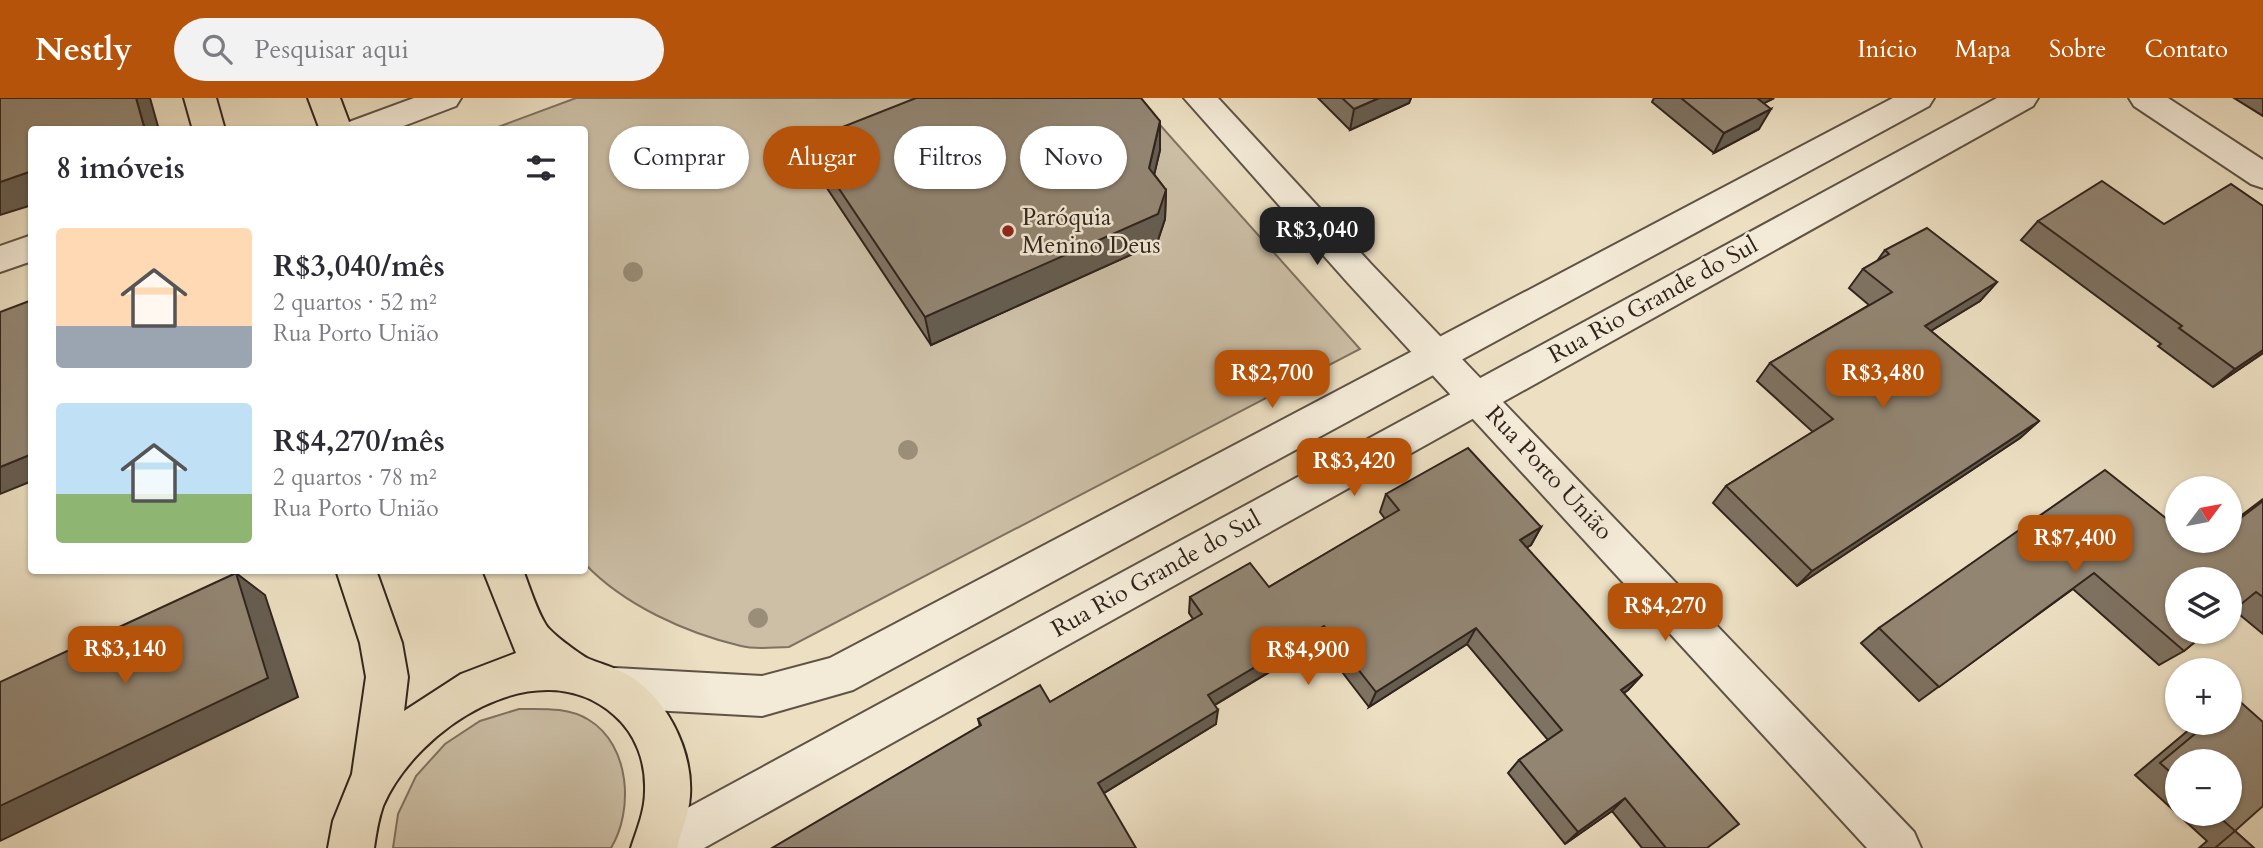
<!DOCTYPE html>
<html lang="pt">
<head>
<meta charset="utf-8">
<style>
  :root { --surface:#fff; --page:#f2f2f3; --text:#2b2b33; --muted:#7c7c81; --accent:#b45309 }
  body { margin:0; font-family:Cardo,serif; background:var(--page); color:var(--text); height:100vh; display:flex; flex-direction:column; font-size:26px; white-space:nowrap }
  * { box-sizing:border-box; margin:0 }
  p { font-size:23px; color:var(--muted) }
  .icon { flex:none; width:38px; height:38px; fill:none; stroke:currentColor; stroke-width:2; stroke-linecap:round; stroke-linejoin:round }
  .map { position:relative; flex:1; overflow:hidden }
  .sheet { position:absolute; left:28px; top:28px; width:560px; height:448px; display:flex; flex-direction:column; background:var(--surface); border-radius:7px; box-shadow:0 2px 5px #0004 }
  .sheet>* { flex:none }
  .guide { position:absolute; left:609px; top:28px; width:665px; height:63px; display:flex; gap:14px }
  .needle { width:46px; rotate:58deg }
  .fabs { position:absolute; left:2165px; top:378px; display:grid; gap:14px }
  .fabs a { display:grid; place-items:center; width:77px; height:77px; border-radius:50%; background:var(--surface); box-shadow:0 2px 5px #0004; font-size:35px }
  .price { position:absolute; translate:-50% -60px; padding:0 16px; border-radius:14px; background:var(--accent); color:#fff; font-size:23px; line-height:46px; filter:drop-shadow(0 2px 4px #0008) }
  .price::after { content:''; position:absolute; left:50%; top:42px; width:21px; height:16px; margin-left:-10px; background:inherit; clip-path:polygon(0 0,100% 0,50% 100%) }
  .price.selected { background:#222; color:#fff }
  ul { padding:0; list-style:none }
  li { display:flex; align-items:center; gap:21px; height:175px; padding:0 28px }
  li span { display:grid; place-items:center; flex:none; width:196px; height:140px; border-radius:7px; color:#555 }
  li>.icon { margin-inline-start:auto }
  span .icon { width:84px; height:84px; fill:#fffc; stroke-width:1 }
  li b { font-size:30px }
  h2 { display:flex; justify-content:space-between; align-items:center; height:84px; padding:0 28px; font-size:30px }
  .tag { padding:0 24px; border-radius:32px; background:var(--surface); box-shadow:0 2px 5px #0004; font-size:24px; line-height:63px }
  .tag.selected { background:var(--accent); color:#fff }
  header { display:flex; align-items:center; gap:42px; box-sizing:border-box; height:98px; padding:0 35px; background:var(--accent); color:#fff }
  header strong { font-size:33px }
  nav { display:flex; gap:38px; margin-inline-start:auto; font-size:24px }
  .search { width:490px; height:63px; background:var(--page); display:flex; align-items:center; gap:18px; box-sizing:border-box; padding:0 24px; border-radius:38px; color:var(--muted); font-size:26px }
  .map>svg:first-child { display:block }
</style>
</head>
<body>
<header>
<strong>Nestly</strong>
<div class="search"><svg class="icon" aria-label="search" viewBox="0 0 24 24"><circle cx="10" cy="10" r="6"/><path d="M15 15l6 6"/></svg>Pesquisar aqui</div>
<nav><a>Início</a><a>Mapa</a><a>Sobre</a><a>Contato</a></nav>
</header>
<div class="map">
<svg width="2263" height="750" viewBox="0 0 2263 750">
  <rect width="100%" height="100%" fill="#ecdfc2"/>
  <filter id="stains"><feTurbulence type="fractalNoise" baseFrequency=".00286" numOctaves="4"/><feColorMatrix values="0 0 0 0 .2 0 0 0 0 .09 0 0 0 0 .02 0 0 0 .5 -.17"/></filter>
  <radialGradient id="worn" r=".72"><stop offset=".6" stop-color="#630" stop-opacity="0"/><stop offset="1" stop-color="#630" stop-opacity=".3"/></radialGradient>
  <g fill="#ccbfa6" stroke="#7e7261" stroke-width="2">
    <path d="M576 0H1136L1360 251 789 549C774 549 756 552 741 548 686 535 624 507 585 466L584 32H490Z"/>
    <path d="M519 611C543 611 568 609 589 622 630 647 634 712 611 750H393L398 716 416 678 445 646 480 623Z"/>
  </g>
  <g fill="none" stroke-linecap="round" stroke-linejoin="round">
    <defs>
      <g id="minor">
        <path d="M414 0H461L456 8 393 32H344L349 24Z"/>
        <path d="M1184 0H1218L1372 167 1914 734 1921 750H1867L1348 185Z"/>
        <path d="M2129 0H2168L2263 62V90L2251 86 2134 8Z"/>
        <path d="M32 137V163L0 174V148Z"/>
      </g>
      <g id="tertiary">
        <path d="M1893 0H1934L1929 8 853 592 762 618 615 610 600 604 594 590 600 576 615 570 762 578 830 560Z"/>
        <path d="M1997 0H2038L2033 8 704 750H636L643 734Z"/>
      </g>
      <g id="primary">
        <path d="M184 0H216L225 32H193Z"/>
        <path d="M308 0H340L352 32H320Z"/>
        <path d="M336 472H376L402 545 408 579 404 613 461 576 516 555 483 472H523C530 490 536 511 546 527 551 535 578 555 587 560 598 565 611 568 622 574 665 595 693 651 690 698 689 716 681 733 677 750H631C637 731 645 713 645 693 646 664 636 636 614 617 538 550 416 631 383 708 378 722 376 736 374 750H328L333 723 352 676 366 579 360 545Z"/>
      </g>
    </defs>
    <use href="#minor" stroke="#5f5346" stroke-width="4"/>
    <use href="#tertiary" stroke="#5f5346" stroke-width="4"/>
    <use href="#primary" stroke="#30241c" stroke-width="4"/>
    <use href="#minor" fill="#f3ead7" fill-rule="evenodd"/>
    <use href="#tertiary" fill="#f3ead7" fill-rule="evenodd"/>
    <use href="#primary" fill="#ecdfc2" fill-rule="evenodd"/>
  </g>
  <g fill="#9a8e79">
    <circle cx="633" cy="174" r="10"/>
    <circle cx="908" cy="352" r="10"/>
    <circle cx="758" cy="520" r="10"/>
  </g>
  <g fill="#7e7262" stroke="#30241c" stroke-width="2" fill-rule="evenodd">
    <path d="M1318 0H1411L1409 5 1350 32Z"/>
    <path d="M1654 0H1774L1764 5 1759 31 1714 55 1652 4Z"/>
    <path d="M2234 0H2263V18Z"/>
    <path d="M807 43 1160 52 1154 76 1166 92 1165 121 1157 145 931 247 815 72Z"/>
    <path d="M2038 123 2263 255 2213 289 2158 248 2161 246 2021 142Z"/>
    <path d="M1885 152 1997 184 1980 203 1931 233 2039 323 2020 340 1797 488 1713 405 1726 388 1813 334 1757 283 1770 265 1869 207 1849 190 1863 171 1877 163Z"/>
    <path d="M1386 396 1541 429 1531 447 1526 450 1642 577 1628 592 1624 595 1707 750H1642L1612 713 1565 746 1508 675 1519 662 1548 642 1467 546 1369 609 1319 544 1215 607 1216 626 1104 695 980 628 978 621 1050 604 1193 521 1189 515 1190 499 1269 489 1385 421 1380 414Z"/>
    <path d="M2263 401V536L2234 512 2184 553 2159 567 2073 491 1919 603 1861 545 1879 530 2201 448 2207 443H2230V426Z"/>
    <path d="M2237 601 2235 733 2254 750H2199L2207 743 2135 677 2197 625H2230V604ZM2177 663 2230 716H2177Z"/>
  </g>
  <g fill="#665d50" stroke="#30241c" stroke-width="2">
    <path d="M136 0H150L159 32H145Z"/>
    <path d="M1379 0H1411L1409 5 1350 32 1354 11Z"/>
    <path d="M1750 0H1774L1741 17Z"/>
    <path d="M1771 11 1759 31 1714 55 1724 35Z"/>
    <path d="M1160 23V52L1149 99V70Z"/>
    <path d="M32 73V107L0 117V84Z"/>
    <path d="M1166 92 1165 121 1157 145 931 247 925 219Z"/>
    <path d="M1997 184 1980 203 1909 246 1925 228Z"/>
    <path d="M2263 252V255L2213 289 2235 271Z"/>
    <path d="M2039 323 2020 340 1797 488 1812 473Z"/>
    <path d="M32 356V383L0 396V369Z"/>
    <path d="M1541 429 1531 447 1510 459 1520 442Z"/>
    <path d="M236 475 265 497 298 599 0 743V708Z"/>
    <path d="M1324 528 1319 544 1206 612 1208 597Z"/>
    <path d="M1476 530 1467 546 1369 609 1376 594Z"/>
    <path d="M1642 577 1628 592 1608 606 1621 592Z"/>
    <path d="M1218 612 1216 626 1099 698 1098 685Z"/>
    <path d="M1625 700 1612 713 1565 746 1578 734Z"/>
  </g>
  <g fill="#928572" stroke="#30241c" stroke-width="2">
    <path d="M0 0H136L145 32H32V73L0 84Z"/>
    <path d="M916 0H1141L1160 23 1149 70 1166 92 1158 116 925 219 807 43Z"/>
    <path d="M1342 0H1379L1354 11Z"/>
    <path d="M1681 0H1757L1771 11 1724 35Z"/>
    <path d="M2102 83 2164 126 2231 86 2263 108V252L2235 271 2179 230 2182 228 2038 123Z"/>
    <path d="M1927 130 1997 184 1925 228 2039 323 1812 473 1726 388 1833 321 1770 265 1892 194 1863 171 1889 156 1885 152Z"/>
    <path d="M32 202V356L0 369V214Z"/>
    <path d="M1468 350 1541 429 1520 442 1642 577 1621 592 1739 726 1707 750H1666L1625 700 1578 734 1519 662 1562 632 1476 530 1376 594 1324 528 1208 597 1218 612 1098 685 1136 750H772L981 627 978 621 1040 587 1050 604 1202 516 1190 499 1250 465 1269 489 1399 412 1386 396Z"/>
    <path d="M2105 372 2177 429V443H2194L2202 449 2210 443H2230V428L2263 403V499L2256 494 2230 515V481H2177V534H2207L2184 553 2094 475 1939 589 1879 530Z"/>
    <path d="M236 475 268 580 0 708V584Z"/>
    <path d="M2237 601 2263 624V708L2235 733 2216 716H2230V663H2177V680L2160 665 2208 625H2230V607Z"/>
    <path d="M2235 733 2254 750H2215Z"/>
  </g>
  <circle fill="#8f2418" stroke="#f3ead7" stroke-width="2.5" cx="1008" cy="133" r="7"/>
  <g text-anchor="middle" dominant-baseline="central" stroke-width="5" stroke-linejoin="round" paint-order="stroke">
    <g font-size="24" fill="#30241c" stroke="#f3ead7" text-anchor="start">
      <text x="1022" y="119">Paróquia<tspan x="1022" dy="28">Menino Deus</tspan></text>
    </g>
    <g font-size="24" fill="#30241c" stroke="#f3ead7">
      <text transform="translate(1653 202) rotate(-29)">Rua Rio Grande do Sul</text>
      <text transform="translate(1549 375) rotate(47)">Rua Porto União</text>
      <text transform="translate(1156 476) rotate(-29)">Rua Rio Grande do Sul</text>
    </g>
  </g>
  <rect width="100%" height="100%" filter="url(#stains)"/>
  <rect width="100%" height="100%" fill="url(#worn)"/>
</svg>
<div class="fabs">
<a><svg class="needle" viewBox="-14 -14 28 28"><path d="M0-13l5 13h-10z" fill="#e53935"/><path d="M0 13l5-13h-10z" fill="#7c7c81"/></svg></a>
<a><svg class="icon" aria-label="layers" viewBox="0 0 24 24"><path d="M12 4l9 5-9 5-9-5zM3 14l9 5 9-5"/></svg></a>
<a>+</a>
<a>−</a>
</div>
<b class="price selected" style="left:1317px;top:169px">R$3,040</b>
<b class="price" style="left:1272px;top:312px">R$2,700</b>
<b class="price" style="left:1883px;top:312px">R$3,480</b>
<b class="price" style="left:1354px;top:400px">R$3,420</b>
<b class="price" style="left:2075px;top:477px">R$7,400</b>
<b class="price" style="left:1665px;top:545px">R$4,270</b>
<b class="price" style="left:125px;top:588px">R$3,140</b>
<b class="price" style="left:1308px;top:589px">R$4,900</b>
<div class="guide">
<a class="tag">Comprar</a>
<a class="tag selected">Alugar</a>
<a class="tag">Filtros</a>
<a class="tag">Novo</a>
</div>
<section class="sheet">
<h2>8 imóveis<svg class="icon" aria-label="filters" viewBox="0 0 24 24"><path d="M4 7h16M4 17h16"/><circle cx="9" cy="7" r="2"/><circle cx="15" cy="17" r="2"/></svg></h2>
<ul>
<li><span style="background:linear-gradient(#ffd9b3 70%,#9aa5b1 0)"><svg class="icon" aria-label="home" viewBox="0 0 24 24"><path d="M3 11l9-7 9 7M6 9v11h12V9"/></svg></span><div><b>R$3,040/mês</b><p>2 quartos · 52 m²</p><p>Rua Porto União</p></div></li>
<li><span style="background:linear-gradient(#bfe0f5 65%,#8fb573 0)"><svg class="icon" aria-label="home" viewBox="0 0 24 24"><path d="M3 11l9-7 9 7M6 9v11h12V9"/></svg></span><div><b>R$4,270/mês</b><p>2 quartos · 78 m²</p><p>Rua Porto União</p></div></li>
</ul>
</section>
</div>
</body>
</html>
